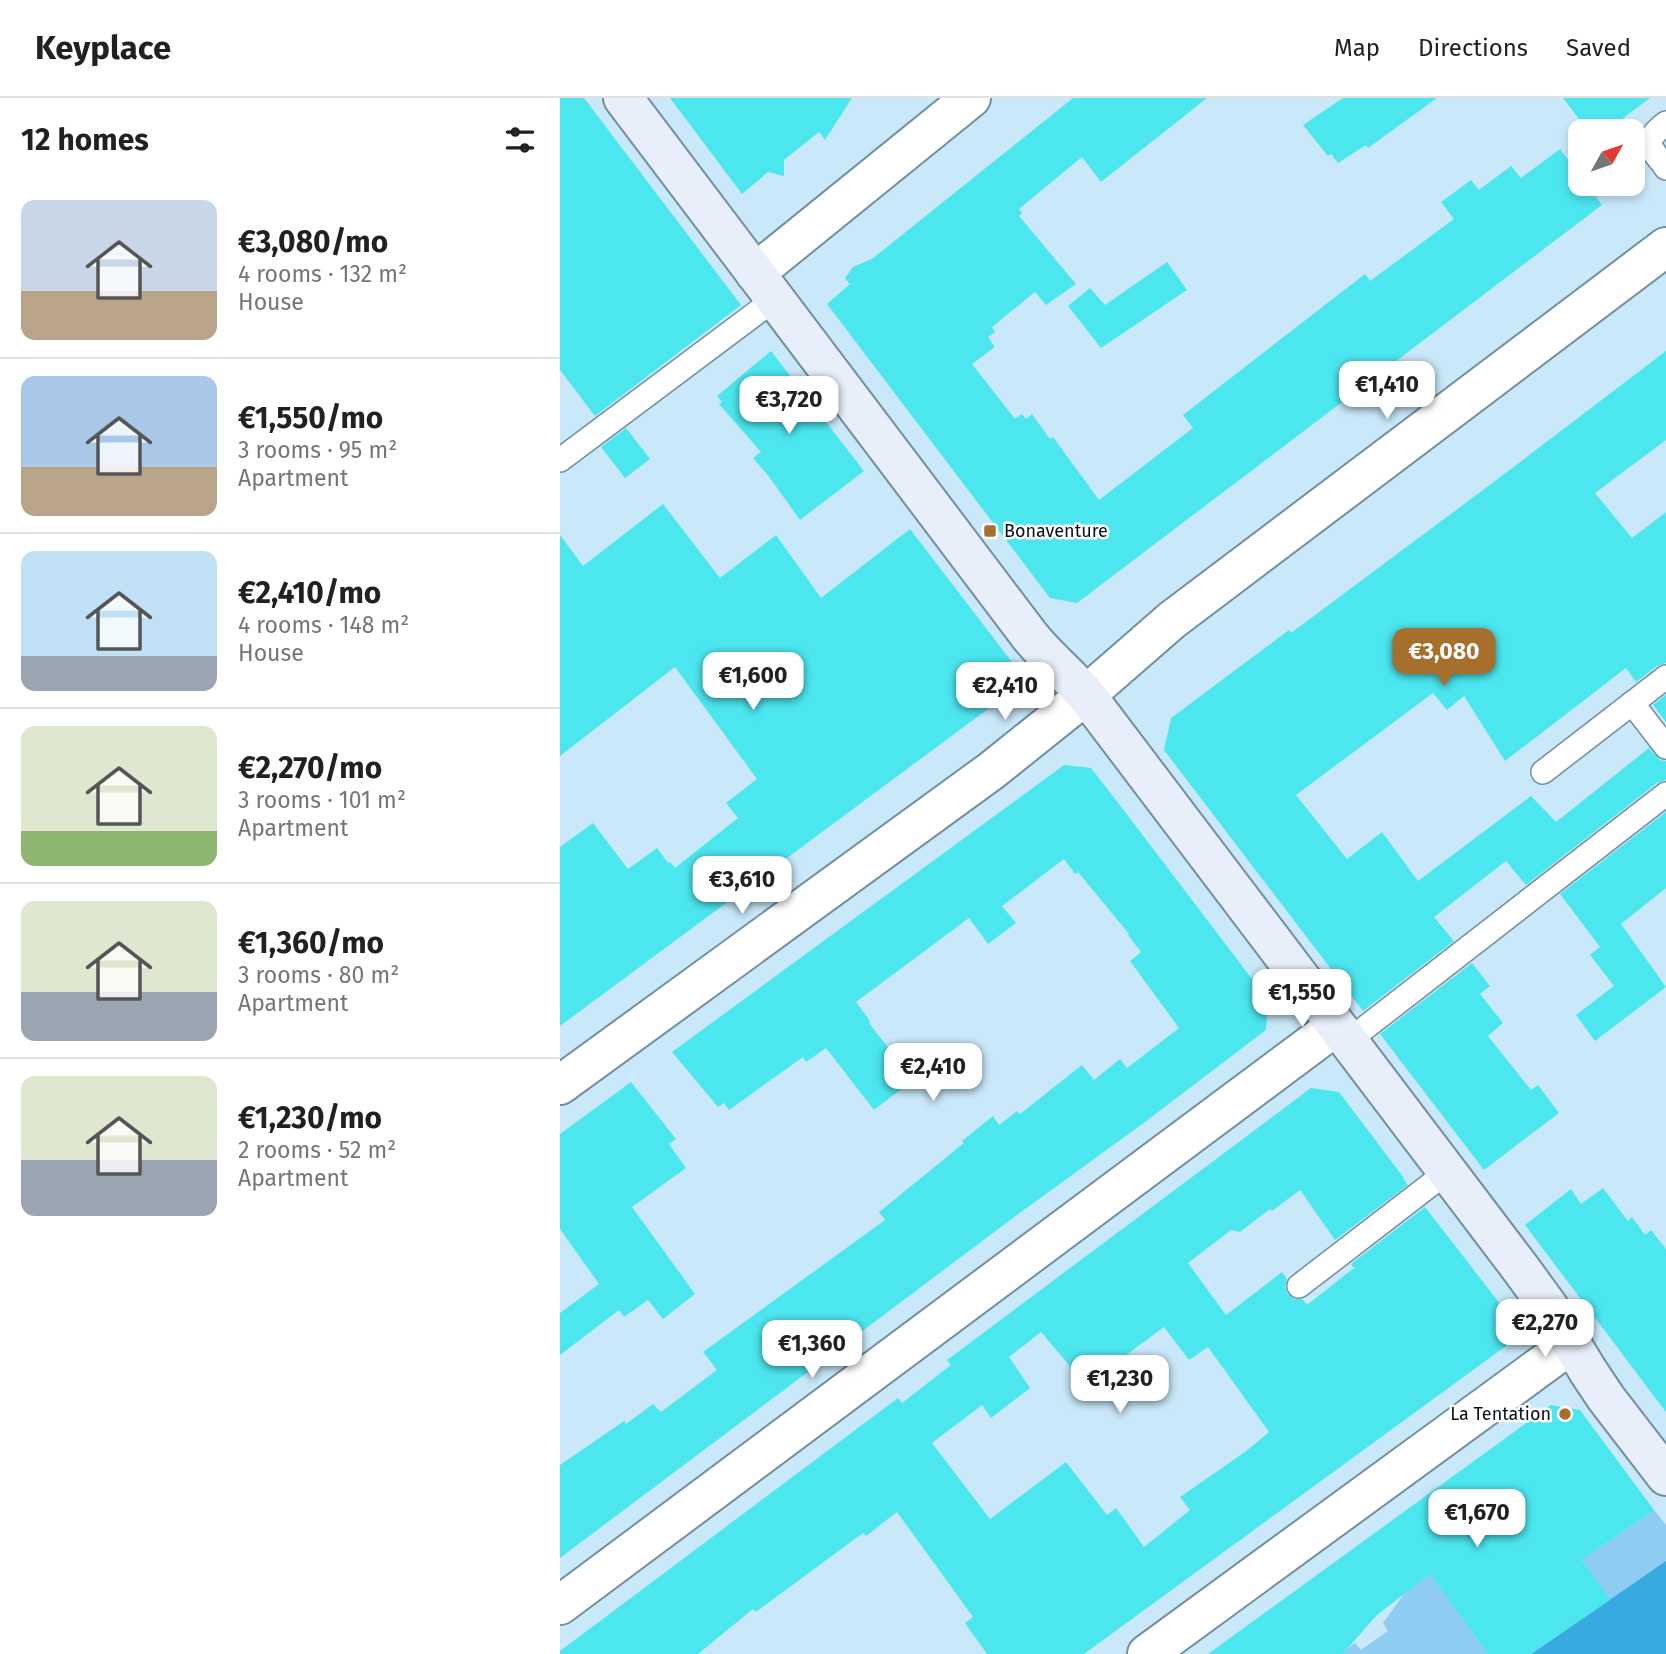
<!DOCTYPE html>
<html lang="en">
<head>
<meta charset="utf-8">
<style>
  :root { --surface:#fff; --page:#f2f2f2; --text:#202124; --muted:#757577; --line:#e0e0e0; --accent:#a76f2c }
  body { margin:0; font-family:"Fira Sans",sans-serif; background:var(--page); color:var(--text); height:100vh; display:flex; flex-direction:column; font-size:26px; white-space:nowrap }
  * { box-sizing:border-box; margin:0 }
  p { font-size:23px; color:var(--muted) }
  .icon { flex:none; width:38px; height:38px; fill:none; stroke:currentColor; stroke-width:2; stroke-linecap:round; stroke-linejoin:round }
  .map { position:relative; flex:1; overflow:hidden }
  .details { display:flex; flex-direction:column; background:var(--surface); width:560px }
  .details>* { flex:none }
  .needle { width:46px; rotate:50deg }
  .buttons { position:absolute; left:1008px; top:21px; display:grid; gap:14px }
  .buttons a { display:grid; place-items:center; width:77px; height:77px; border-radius:14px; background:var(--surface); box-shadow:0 4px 10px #0003; font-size:35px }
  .price { position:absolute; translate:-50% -60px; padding:0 16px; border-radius:14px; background:#fff; color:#222; font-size:23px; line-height:46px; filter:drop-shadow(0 2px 4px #0008) }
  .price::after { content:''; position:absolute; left:50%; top:42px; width:21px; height:16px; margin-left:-10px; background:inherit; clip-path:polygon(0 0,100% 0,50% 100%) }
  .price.active { background:var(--accent); color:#fff }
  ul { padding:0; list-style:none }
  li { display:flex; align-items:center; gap:21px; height:175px; padding:0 21px }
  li+li { border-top:2px solid var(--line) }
  li span { display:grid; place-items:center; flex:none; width:196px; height:140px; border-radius:14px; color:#555 }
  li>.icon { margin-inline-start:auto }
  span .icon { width:84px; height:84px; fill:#fffc; stroke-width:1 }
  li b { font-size:30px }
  h2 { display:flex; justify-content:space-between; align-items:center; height:84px; padding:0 21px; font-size:30px }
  header { display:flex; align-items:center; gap:42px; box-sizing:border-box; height:98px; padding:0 35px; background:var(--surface); border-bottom:2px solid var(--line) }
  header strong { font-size:33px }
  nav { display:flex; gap:38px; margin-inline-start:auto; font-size:24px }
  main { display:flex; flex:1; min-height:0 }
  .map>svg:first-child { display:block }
</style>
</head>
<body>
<header>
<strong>Keyplace</strong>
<nav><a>Map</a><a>Directions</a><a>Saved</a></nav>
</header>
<main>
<section class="details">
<h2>12 homes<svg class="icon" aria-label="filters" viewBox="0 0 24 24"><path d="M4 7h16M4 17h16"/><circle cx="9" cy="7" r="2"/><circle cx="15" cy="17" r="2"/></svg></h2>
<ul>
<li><span style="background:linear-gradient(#c9d6e8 65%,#b9a48a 0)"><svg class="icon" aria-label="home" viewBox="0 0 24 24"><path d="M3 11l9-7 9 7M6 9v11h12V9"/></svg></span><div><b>€3,080/mo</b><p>4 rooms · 132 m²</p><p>House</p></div></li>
<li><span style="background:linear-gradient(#a9c7e8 65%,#b9a48a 0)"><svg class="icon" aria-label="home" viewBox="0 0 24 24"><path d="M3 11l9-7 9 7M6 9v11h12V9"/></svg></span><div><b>€1,550/mo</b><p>3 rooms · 95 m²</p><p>Apartment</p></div></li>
<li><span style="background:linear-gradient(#bfe0f5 75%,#9aa5b1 0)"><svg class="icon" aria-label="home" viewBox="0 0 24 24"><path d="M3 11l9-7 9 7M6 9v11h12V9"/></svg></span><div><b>€2,410/mo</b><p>4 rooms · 148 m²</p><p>House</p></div></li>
<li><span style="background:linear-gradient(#dfe7d0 75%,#8fb573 0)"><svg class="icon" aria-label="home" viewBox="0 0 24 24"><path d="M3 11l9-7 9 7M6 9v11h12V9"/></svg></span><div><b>€2,270/mo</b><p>3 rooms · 101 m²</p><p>Apartment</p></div></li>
<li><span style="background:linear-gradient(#dfe7d0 65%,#9aa5b1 0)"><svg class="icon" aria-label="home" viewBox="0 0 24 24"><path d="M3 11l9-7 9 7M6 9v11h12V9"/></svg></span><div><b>€1,360/mo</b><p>3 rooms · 80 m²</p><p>Apartment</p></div></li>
<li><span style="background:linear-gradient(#dfe7d0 60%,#9aa5b1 0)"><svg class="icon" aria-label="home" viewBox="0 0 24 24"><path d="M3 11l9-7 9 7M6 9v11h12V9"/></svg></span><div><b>€1,230/mo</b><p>2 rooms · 52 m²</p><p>Apartment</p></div></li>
</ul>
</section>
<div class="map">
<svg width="1106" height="1556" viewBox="0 0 1106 1556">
  <rect width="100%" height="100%" fill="#c9e8fa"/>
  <g fill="#8ecdf1">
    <path d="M1094 1412 1106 1427V1556H972L1049 1502 1022 1462Z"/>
    <path d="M867 1471 928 1556H780L795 1545 801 1552 828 1533 823 1525 844 1496 858 1485 855 1480Z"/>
  </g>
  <path fill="#38aae0" d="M1106 1463V1556H971Z"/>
  <g fill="#4ce6ef" fill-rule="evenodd">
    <path d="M0 0H24L181 207 35 318 0 272Z"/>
    <path d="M110 0H292L265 42 259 34 224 62V78L208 74 182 96Z"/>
    <path d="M513 0H647L541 84 522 59 459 111 462 115 459 118 516 186 486 207 475 194 432 229 435 234 428 239 435 249 412 266 455 321 462 316 466 321 472 316 490 341 493 339 539 402 633 330 623 317 805 176 810 183 894 121 881 104 911 82 919 92 951 68 961 80 1000 51 1020 78V86H1026L1042 107 517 505 490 500 267 206 290 186 285 180 293 169 312 161Z"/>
    <path d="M783 0H877L808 50 806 47 778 65 771 56 768 58 743 27Z"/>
    <path d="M1003 0H1090L1046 33H1028Z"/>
    <path d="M607 164 627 192 541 250 508 208 530 190 545 207Z"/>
    <path d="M211 253 304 373 240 422 210 380 193 360 201 354 159 306 162 304 157 298Z"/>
    <path d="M1106 253V342L1035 395 1072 440 1106 414V565L1097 568 1076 584 1066 570 945 663 904 598 887 612 873 595 736 697 787 761 822 734 858 783 971 698 996 724 1089 650 1100 662 1106 663V682L1097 685 966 787 946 763 874 819 894 843 803 913 604 652 611 620 729 532 731 535 931 386Z"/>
    <path d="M66 330 90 361 65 380 41 349Z"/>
    <path d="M103 406 160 480 216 437 261 500 350 431 455 568 451 594 0 928V749L33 725 68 771 97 750 108 765 110 764 115 770 178 720 166 705 197 681 115 569 0 658V437L23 468Z"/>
    <path d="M1106 597V624L1093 607Z"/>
    <path d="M504 667 531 670 559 706 708 902 706 932 585 1024 457 1117 0 1460V1367L64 1323 66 1326 93 1306 101 1314 157 1272 143 1254 325 1122 319 1114 404 1045 402 1043 433 1018 439 1027 457 1013 460 1016 522 967 534 982 560 961 567 970 619 930 570 863 581 854 568 837 569 836 518 774 515 776 504 761 442 808 456 825 428 846 409 820 296 904 310 923 309 925 353 982 314 1012 266 950 246 964 243 959 169 1012 164 1005 158 1009 112 954Z"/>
    <path d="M1106 714V790L1061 826 1106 889 1035 943 1016 917 1054 888 1030 857 1040 849 1000 796Z"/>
    <path d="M912 865 930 888 920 896 943 925 928 938 971 992 978 987 999 1015 924 1072 820 936Z"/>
    <path d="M71 984 116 1041 109 1046 126 1070 72 1109 135 1196 103 1221 88 1202 64 1219 59 1212 0 1257V1215L39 1186 0 1131V1036Z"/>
    <path d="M751 990 779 994 844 1080 843 1081 848 1087 775 1142 740 1092 712 1113 710 1111 680 1134 671 1132 628 1165 666 1217 722 1174 727 1181 725 1189 728 1196 734 1201H742L747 1207 794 1170 791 1166 865 1109 951 1220 946 1248 524 1556H427L405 1525 413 1519 337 1414 306 1438 303 1435 196 1514 193 1511 138 1556H0V1553L338 1300 342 1305 391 1267 387 1262ZM604 1229 629 1262 648 1249 709 1334 685 1354 620 1399 630 1412 584 1449 556 1410 547 1417 506 1364 430 1421 372 1345 422 1307 431 1320 470 1290 449 1259 481 1234 526 1287Z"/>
    <path d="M1043 1090 1068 1123 1072 1119 1085 1137 1091 1132 1106 1151V1314L965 1127 1011 1091 1021 1106Z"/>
    <path d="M991 1307 1020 1312 1094 1412 1022 1462 1050 1502 971 1556H928L870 1476 817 1517 787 1551 780 1556H648Z"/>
  </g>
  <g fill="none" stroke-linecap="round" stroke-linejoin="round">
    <defs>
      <g id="lane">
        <path d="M1106 25C1081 45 1090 48 1106 70"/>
        <path d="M0 362 215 201"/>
        <path d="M1072 605 1106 649"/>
        <path d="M983 674 1106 579"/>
        <path d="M788 943 1106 696"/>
        <path d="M739 1188 887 1074"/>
      </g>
      <g id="street">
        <path d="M195 175 411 0"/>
        <path d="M0 987 431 673 526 597 612 522 1106 149"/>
        <path d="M0 1507 776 928"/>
        <path d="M587 1556 1011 1246"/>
      </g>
      <path id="secondary" d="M63 0 469 537C486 559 508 576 526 597L961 1171 993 1215 1028 1273 1046 1300 1106 1378"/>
    </defs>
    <use href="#lane" stroke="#728f9f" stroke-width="26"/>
    <use href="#street" stroke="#728f9f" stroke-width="42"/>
    <use href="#secondary" stroke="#728f9f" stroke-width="42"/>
    <use href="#lane" stroke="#fff" stroke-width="23"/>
    <use href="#street" stroke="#fff" stroke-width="38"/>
    <use href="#secondary" stroke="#e8eefa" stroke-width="38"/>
  </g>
  <g fill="#a76f2c" stroke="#fff" stroke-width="2.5">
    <rect x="423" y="426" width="14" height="14" rx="3.5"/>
    <circle cx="1005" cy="1316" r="7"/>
  </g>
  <g text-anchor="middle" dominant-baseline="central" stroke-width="5" stroke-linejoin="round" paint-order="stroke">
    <g font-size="18" fill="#050f15" stroke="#fff" text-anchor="start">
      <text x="444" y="433">Bonaventure</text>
      <text x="991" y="1316" text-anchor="end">La Tentation</text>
    </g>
  </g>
</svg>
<div class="buttons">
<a><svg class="needle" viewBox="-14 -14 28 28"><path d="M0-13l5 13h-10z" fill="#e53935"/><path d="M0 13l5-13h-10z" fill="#757577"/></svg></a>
</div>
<b class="price" style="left:827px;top:323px">€1,410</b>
<b class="price" style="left:229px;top:338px">€3,720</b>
<b class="price active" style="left:884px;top:590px">€3,080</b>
<b class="price" style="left:193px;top:614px">€1,600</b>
<b class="price" style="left:445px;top:624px">€2,410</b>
<b class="price" style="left:182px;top:818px">€3,610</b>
<b class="price" style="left:742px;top:931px">€1,550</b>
<b class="price" style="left:373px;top:1005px">€2,410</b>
<b class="price" style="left:985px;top:1261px">€2,270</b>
<b class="price" style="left:252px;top:1282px">€1,360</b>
<b class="price" style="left:560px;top:1317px">€1,230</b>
<b class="price" style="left:917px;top:1451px">€1,670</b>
</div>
</main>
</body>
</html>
